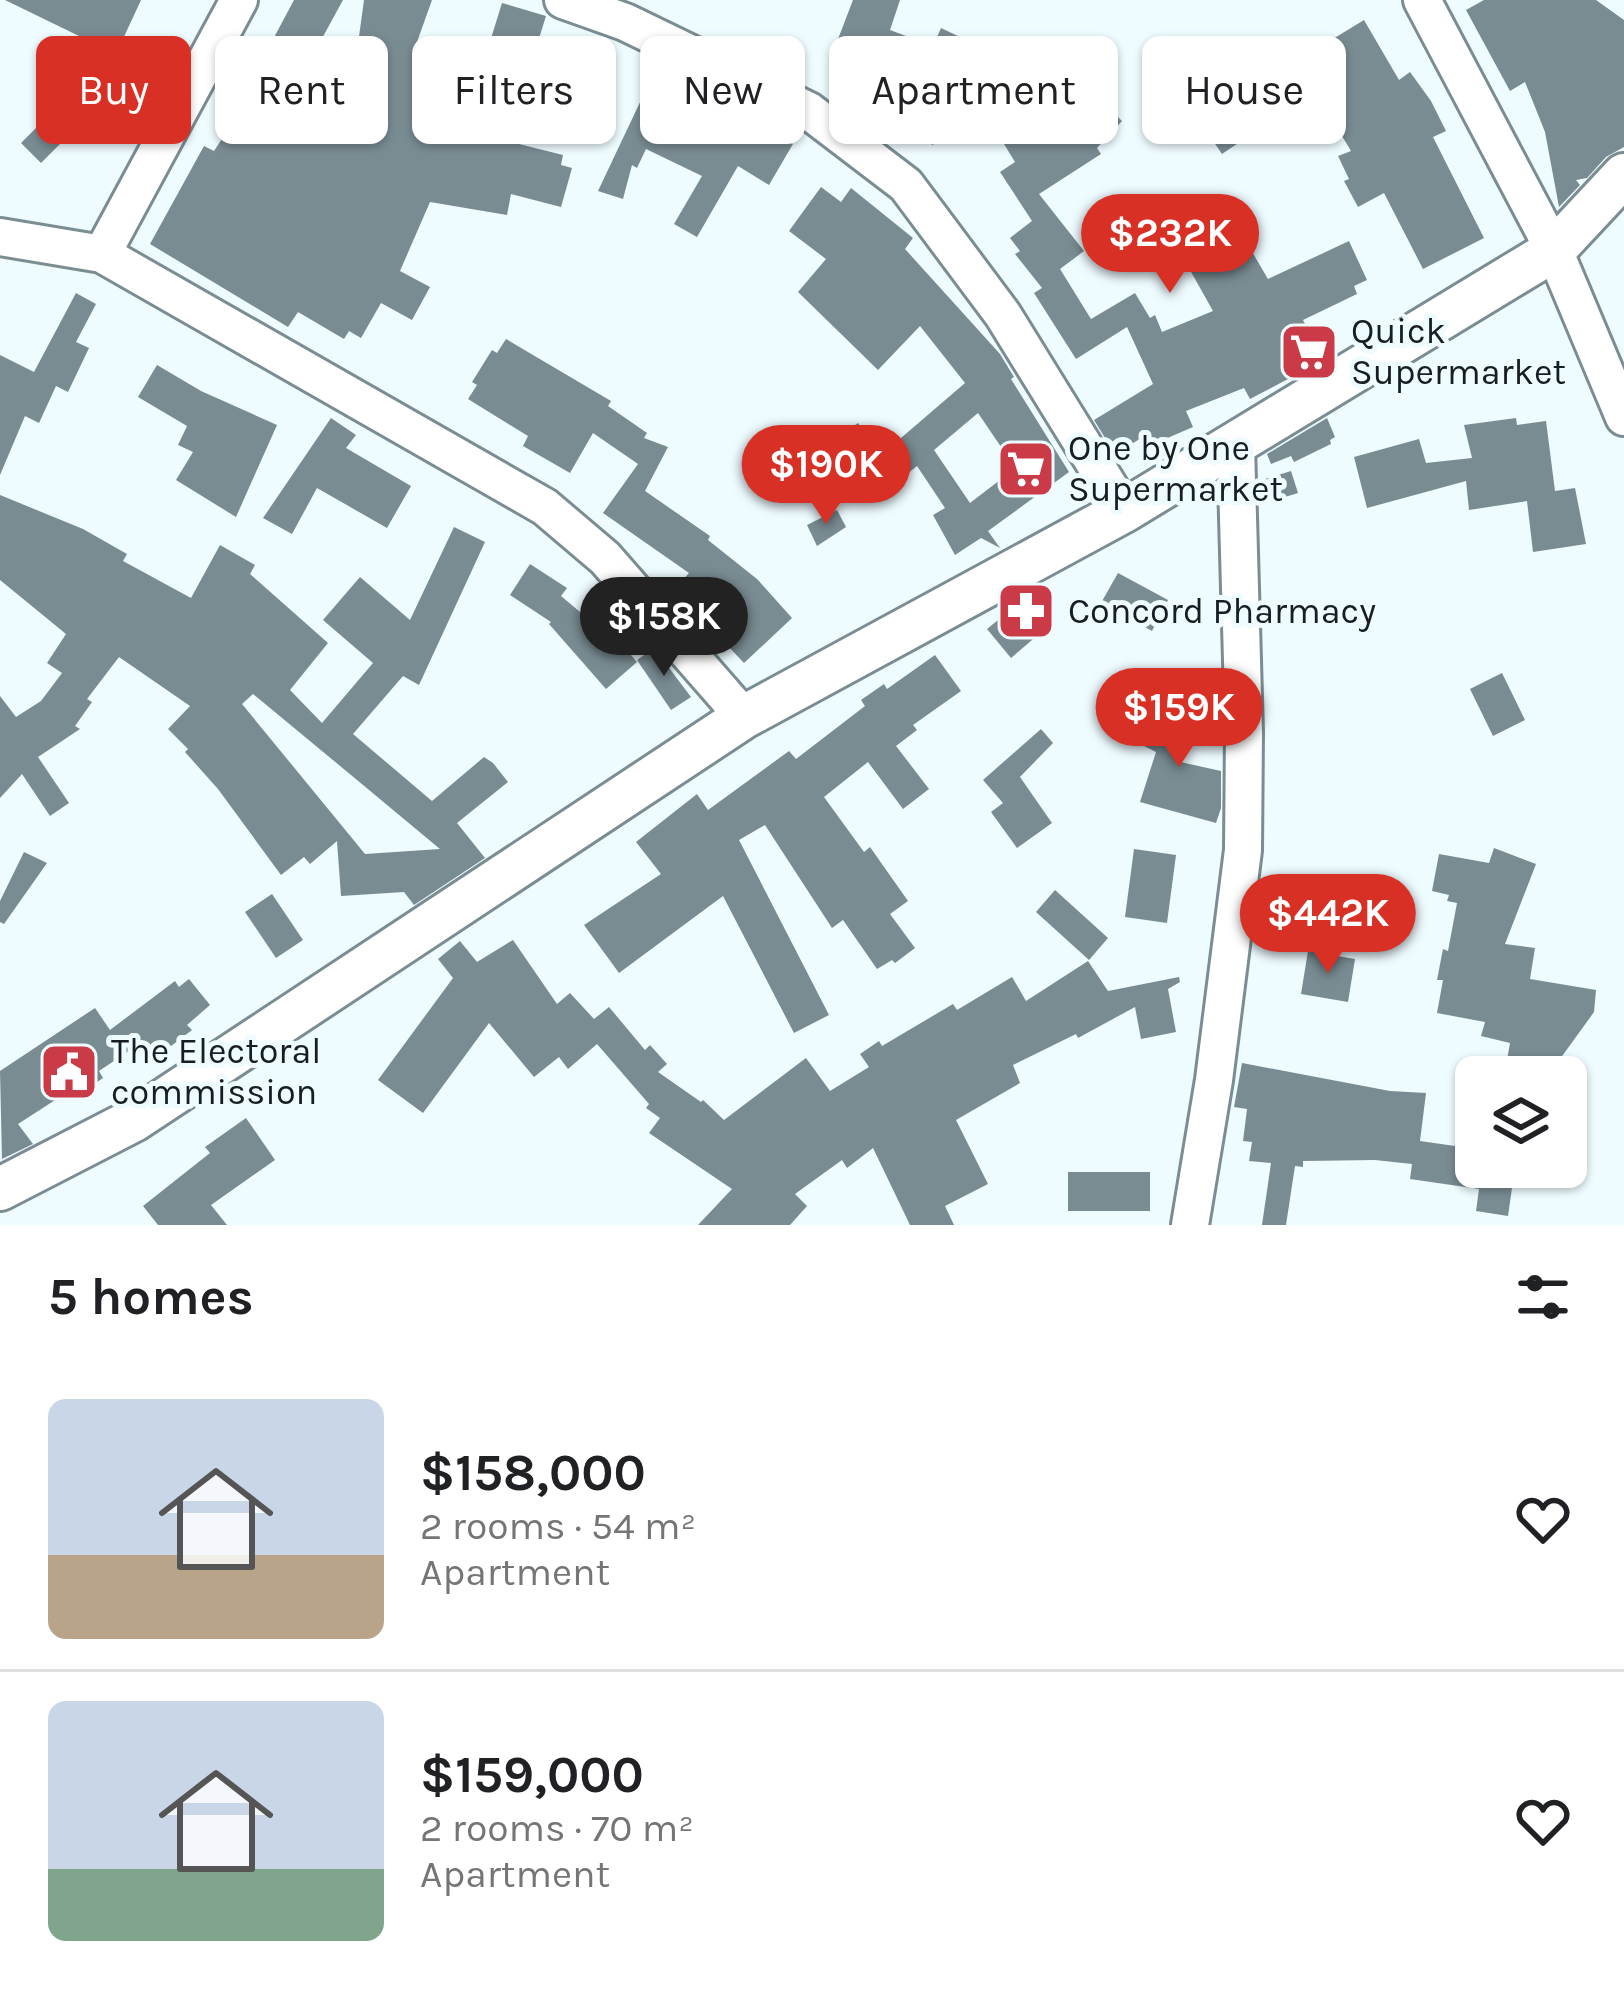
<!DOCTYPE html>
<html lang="en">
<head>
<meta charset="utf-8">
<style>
  :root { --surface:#fff; --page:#f6f6f6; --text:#202124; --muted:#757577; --line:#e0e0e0; --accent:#d93025 }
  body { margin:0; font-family:Karla,sans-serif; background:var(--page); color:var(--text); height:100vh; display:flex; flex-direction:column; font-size:45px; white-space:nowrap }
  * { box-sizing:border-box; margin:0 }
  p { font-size:39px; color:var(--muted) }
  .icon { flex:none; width:66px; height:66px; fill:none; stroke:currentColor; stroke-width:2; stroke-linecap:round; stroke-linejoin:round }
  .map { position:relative; height:1225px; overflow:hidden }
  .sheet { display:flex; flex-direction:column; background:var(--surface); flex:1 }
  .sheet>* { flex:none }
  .banner { position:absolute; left:36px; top:36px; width:1554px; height:108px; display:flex; gap:24px }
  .tools { position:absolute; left:1455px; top:1056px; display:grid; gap:24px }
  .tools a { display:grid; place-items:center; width:132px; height:132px; border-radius:18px; background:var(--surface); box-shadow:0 3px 9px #0004; font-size:60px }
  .price { position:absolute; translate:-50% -102px; padding:0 27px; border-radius:42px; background:var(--accent); color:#fff; font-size:39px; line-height:78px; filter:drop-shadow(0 3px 6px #0008) }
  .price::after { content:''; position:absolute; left:50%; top:72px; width:36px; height:27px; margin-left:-18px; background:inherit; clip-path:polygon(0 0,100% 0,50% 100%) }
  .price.selected { background:#222; color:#fff }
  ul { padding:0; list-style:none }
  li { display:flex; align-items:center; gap:36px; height:300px; padding:0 48px }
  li+li { border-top:3px solid var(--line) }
  li span { display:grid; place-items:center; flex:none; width:336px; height:240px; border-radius:18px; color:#555 }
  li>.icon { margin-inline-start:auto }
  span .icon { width:144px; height:144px; fill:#fffc; stroke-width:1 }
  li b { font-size:51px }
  h2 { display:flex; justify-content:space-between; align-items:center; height:144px; padding:0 48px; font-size:51px }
  .tag { padding:0 42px; border-radius:18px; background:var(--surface); box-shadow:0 3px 9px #0004; font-size:42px; line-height:108px }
  .tag.selected { background:var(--accent); color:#fff }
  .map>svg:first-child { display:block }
</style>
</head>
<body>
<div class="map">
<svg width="1624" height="1225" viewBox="0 0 1624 1225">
  <rect width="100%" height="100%" fill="#eefbff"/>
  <g fill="#798c92" fill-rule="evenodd">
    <path d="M5 0H141L116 54Z"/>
    <path d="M294 0H343L291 95 347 124 364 0H432L412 56 479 77 502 3 546 16 507 141 563 155 561 165 572 168 561 207 511 194 507 215 430 202 400 271 430 287 412 320 381 303 361 338 349 331 344 339 298 312 288 327 150 244 204 146 214 151 253 91 247 88Z"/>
    <path d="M853 0H900L890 30 933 46 941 28 979 46 933 145 895 127 911 94 830 60Z"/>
    <path d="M1484 0H1596L1624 20V147L1606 157 1587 178 1576 180 1580 185 1559 207 1545 132 1525 82 1510 91 1466 10Z"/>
    <path d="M1364 20 1399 80 1410 72 1431 101 1446 131 1433 137 1484 238 1423 269 1384 193 1358 207 1344 181 1349 179 1338 156 1351 151 1321 101 1346 84 1323 45Z"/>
    <path d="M1236 82 1265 125 1222 154 1193 112Z"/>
    <path d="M1094 94 1122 121 1097 148 1101 154 1039 194 1084 251 1060 269 1091 319 1135 293 1150 318 1155 315 1162 332 1213 311 1190 270 1244 238 1268 279 1349 241 1367 280 1354 286 1357 294 1303 320 1324 360 1250 399 1244 388 1186 411 1193 427 1149 446 1143 437 1115 454 1094 420 1153 384 1127 327 1076 359 1034 293 1042 288 1015 254 1020 251 1010 238 1032 221 1000 172 1015 162 1004 144 1067 103 1075 115Z"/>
    <path d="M642 98 704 128 721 100 793 144 769 185 738 166 697 237 674 224 702 176 646 149 637 168 632 165 623 199 598 191Z"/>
    <path d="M47 117 67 137 41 163 21 143Z"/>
    <path d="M821 187 841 202 851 188 913 238 905 249 1000 354 1014 377 1011 379 1069 472 988 531 1000 548 981 538 955 555 933 515 945 508 917 466 907 474 887 450 965 383 920 326 878 370 798 292 826 259 789 231ZM978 413 1012 463 1005 467 1009 473 970 503 934 450Z"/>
    <path d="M76 293 96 304 76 342 89 348 68 392 56 386 39 423 25 416 0 475V355L34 372Z"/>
    <path d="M506 339 611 401 608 406 647 433 644 438 668 447 645 491 710 536 708 540 757 579 792 618 744 663 708 625 713 620 676 587 689 573 603 513 638 464 593 433 570 473 523 446 528 436 468 399 477 385 472 382 492 350 497 353Z"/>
    <path d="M157 365 201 391 277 425 236 517 176 480 193 452 178 445 187 426 138 397Z"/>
    <path d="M331 418 356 435 346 448 411 486 387 528 317 488 292 534 263 518Z"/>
    <path d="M1327 418 1335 437 1330 440 1331 444 1294 462 1291 456 1271 464 1267 454Z"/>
    <path d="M1516 418 1517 425 1546 421 1555 491 1575 488 1586 544 1533 552 1527 501 1469 510 1466 481 1367 508 1354 457 1419 439 1426 463 1472 458 1464 425Z"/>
    <path d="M858 423 890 469 854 494 822 448Z"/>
    <path d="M1291 471 1298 493 1272 501 1265 479Z"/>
    <path d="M0 495 83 529 127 554 123 561 191 598 220 545 255 565 250 574 328 643 290 690 322 723 373 663 323 620 360 577 410 620 454 527 485 542 419 685 403 676 353 734 432 801 484 757 493 763 508 782 457 823 485 858 414 905 404 892 341 896 337 841 310 864 304 857 281 875 218 789 185 752 188 749 168 729 190 706 119 657 87 699 92 702 75 726 80 729 38 757 69 803 50 816 22 774 0 798V696L16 717 41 701 62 673 47 663 66 634 0 580ZM253 694 351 775 440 849 365 854 242 704Z"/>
    <path d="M837 510 846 527 817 546 807 525Z"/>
    <path d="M530 564 567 588 561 596 592 622 598 617 637 662 606 689 549 624 551 622 510 595Z"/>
    <path d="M1118 573 1168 600 1152 631 1101 603Z"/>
    <path d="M1031 593 1054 621 1011 658 987 629Z"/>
    <path d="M654 648 691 697 671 710 637 660Z"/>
    <path d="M935 655 961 691 913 725 917 730 896 746 929 789 903 809 868 762 824 797 864 852 870 847 908 901 890 914 915 948 895 963 892 960 877 969 843 920 832 928 765 825 739 840 829 1015 794 1033 723 896 619 973 584 925 661 874 636 842 697 794 708 810 789 751 796 759 865 706 861 700 884 684 887 689Z"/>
    <path d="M1502 673 1525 720 1493 736 1470 689Z"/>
    <path d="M1161 702 1196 717 1176 761 1221 771V808L1216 823 1140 802 1156 752 1142 745Z"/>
    <path d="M1041 729 1053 743 1020 777 1052 823 1017 848 991 812 1003 803 983 780Z"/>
    <path d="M1494 848 1536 864 1505 944 1535 948 1530 979 1596 990 1594 1012 1547 1077H1504L1510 1043 1481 1036 1485 1022 1437 1013 1443 980H1437L1443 949 1448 951 1457 903 1447 901 1449 895 1432 891 1439 854 1489 863Z"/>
    <path d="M1134 849 1176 855 1167 923 1125 917Z"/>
    <path d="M24 852 47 863 4 924 0 922V901Z"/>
    <path d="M1055 890 1108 938 1089 960 1036 912Z"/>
    <path d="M272 894 303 940 276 958 245 912Z"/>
    <path d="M513 940 557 1004 570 993 594 1019 609 1007 645 1050 650 1045 667 1064 658 1072 701 1102 703 1100 724 1120 806 1058 830 1091 869 1067 860 1054 879 1041 882 1046 953 1004 957 1010 1012 977 1026 1001 1088 961 1108 991 1179 977 1180 982 1168 989 1176 1032 1141 1039 1135 1007 1078 1038 1076 1034 1013 1065 1020 1083 956 1120 988 1184 945 1206 954 1225H910L873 1148 847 1168 842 1160 795 1194 807 1206 790 1225H698L732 1189 649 1133 660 1118 646 1108 649 1104 597 1044 568 1069 559 1057 534 1077 489 1023 423 1113 378 1080 453 978 438 959 460 941 477 962Z"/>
    <path d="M1308 951 1355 959 1348 1002 1301 994Z"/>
    <path d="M189 979 210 1005 187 1025 192 1030 154 1059 141 1043 99 1071 103 1078 71 1100 66 1093 18 1124 33 1144 2 1159 0 1071 95 1008 110 1030 175 981 179 987Z"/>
    <path d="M1242 1063 1390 1091 1426 1093 1420 1141 1462 1147 1459 1167H1515L1508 1216 1476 1211 1479 1189 1410 1179 1412 1164 1375 1160 1303 1161V1167L1295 1166 1286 1225H1262L1271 1163 1249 1161 1252 1142 1243 1141 1247 1109 1234 1107Z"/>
    <path d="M246 1118 275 1160 211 1205 227 1225H158L143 1206 210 1153 205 1147Z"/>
    <rect x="1068" y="1172" width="82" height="39"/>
  </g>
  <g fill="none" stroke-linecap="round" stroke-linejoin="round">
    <defs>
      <g id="minor">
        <path d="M563 0 625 22 809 111 906 185 1003 315 1124 511"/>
        <path d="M1422 0 1554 250 1624 417"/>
        <path d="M0 237 102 254 545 507 605 558 744 717"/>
        <path d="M102 254 239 0"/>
        <path d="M1190 1225 1214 1080 1243 850 1244 732 1236 445"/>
      </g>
      <path id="tertiary" d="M0 1189 134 1120 744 717 1124 511 1554 250 1624 175"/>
    </defs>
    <use href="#minor" stroke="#7a8d93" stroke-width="42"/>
    <use href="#tertiary" stroke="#7a8d93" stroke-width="48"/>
    <use href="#minor" stroke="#fff" stroke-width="36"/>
    <use href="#tertiary" stroke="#fff" stroke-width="42"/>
  </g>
  <defs>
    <symbol id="supermarket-square" viewBox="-11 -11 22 22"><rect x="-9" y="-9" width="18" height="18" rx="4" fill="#ca3a47" stroke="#eefbff"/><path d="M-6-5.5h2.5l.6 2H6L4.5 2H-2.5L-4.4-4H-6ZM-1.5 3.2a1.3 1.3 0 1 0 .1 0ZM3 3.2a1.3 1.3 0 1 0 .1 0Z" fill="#fff"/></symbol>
    <symbol id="pharmacy-square" viewBox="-11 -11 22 22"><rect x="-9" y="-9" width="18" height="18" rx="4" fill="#ca3a47" stroke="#eefbff"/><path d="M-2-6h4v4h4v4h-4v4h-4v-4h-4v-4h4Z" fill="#fff"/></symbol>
    <symbol id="civic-square" viewBox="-11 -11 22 22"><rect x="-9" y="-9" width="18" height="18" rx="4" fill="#ca3a47" stroke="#eefbff"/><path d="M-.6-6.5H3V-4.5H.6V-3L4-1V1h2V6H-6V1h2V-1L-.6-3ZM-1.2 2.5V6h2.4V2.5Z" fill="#fff"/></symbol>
  </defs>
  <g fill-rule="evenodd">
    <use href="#supermarket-square" x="1276" y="319" width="66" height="66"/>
    <use href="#supermarket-square" x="993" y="436" width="66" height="66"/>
    <use href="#pharmacy-square" x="993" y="578" width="66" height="66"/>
    <use href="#civic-square" x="36" y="1039" width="66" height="66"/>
  </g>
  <g text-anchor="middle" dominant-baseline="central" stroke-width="10" stroke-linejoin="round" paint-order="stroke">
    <g font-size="36" fill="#171e21" stroke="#eefbff" text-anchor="start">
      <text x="1351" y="331">Quick<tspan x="1351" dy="41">Supermarket</tspan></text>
      <text x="1068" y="448">One by One<tspan x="1068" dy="41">Supermarket</tspan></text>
      <text x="1068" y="611">Concord Pharmacy</text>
      <text x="111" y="1051">The Electoral<tspan x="111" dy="41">commission</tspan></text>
    </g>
  </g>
</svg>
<div class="tools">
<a><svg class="icon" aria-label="layers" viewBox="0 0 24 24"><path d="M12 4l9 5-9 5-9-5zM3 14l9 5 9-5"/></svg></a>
</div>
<b class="price" style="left:1170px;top:296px">$232K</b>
<b class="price" style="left:826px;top:527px">$190K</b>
<b class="price selected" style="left:664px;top:679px">$158K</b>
<b class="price" style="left:1179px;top:770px">$159K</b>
<b class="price" style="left:1328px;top:976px">$442K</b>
<div class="banner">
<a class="tag selected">Buy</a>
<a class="tag">Rent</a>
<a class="tag">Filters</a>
<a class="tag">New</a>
<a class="tag">Apartment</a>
<a class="tag">House</a>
</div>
</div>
<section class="sheet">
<h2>5 homes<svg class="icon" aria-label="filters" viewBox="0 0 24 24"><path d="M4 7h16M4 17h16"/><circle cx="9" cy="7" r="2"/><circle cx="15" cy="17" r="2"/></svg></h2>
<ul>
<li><span style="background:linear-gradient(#c9d6e8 65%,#b9a48a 0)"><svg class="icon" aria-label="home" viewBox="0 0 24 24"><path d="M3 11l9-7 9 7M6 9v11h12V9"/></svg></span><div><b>$158,000</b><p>2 rooms · 54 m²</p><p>Apartment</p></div><svg class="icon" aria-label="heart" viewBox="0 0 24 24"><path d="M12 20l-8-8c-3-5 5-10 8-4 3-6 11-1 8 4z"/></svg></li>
<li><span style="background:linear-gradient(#c9d6e8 70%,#7fa58c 0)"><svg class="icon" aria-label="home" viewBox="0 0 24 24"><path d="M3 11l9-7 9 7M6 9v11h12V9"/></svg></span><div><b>$159,000</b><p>2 rooms · 70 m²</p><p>Apartment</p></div><svg class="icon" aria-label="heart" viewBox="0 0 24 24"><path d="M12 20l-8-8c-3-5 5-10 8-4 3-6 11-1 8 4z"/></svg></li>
</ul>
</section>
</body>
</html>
